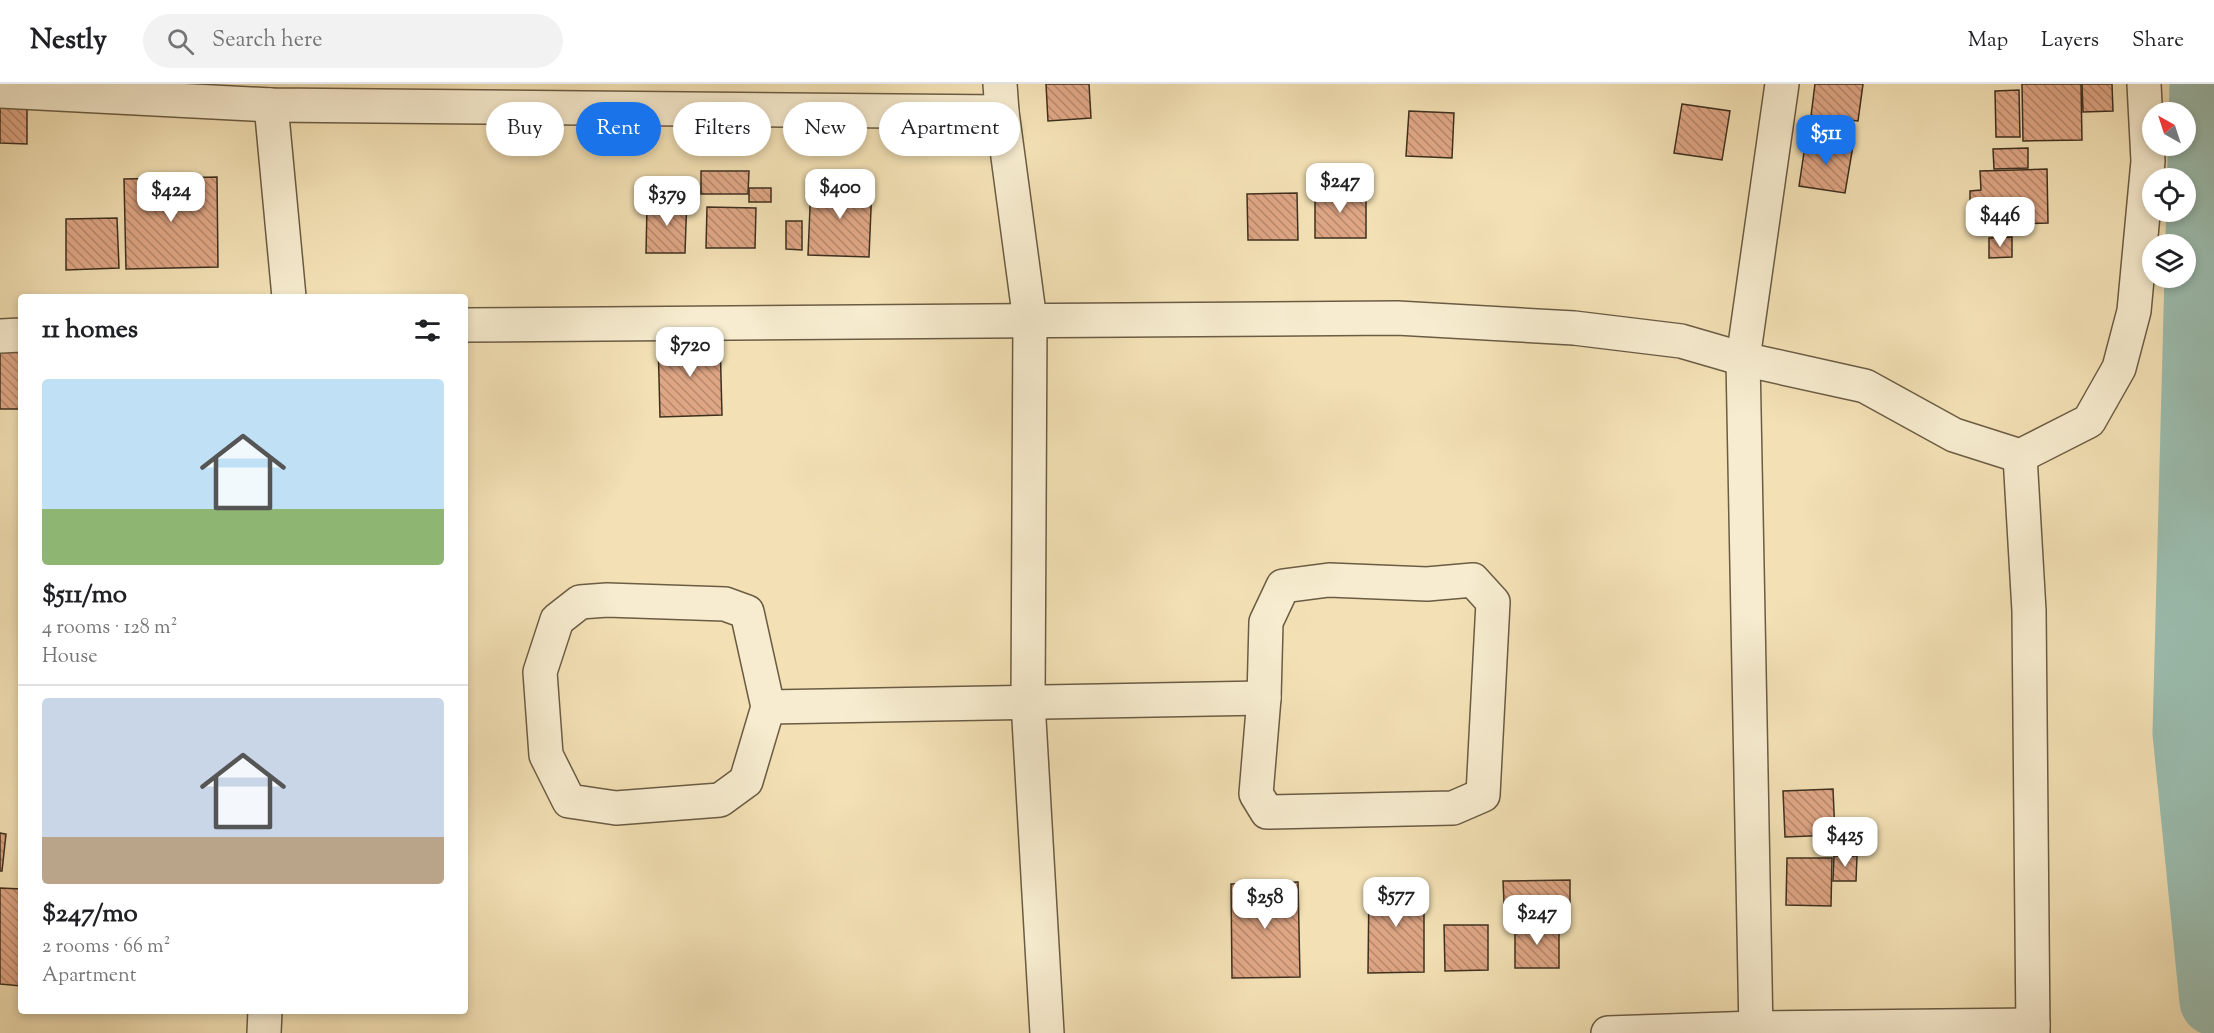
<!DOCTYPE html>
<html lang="en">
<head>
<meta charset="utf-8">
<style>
  :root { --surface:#fff; --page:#f2f2f2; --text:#202124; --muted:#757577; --line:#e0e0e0; --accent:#1a73e8 }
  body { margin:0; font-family:"Sorts Mill Goudy",serif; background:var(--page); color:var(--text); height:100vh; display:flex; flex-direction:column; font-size:22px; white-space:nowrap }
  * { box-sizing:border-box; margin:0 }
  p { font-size:20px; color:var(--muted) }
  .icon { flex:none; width:33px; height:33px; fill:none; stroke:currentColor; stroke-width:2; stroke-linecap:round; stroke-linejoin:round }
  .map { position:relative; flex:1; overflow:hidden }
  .drawer { position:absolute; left:18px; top:210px; width:450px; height:720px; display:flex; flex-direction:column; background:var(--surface); border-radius:6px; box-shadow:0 3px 9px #0003 }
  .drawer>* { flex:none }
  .top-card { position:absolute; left:486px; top:18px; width:570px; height:54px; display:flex; gap:12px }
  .needle { width:39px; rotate:321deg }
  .controls { position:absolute; left:2142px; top:18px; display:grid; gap:12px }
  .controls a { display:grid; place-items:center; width:54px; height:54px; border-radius:50%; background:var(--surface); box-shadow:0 3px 9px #0003; font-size:30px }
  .price { position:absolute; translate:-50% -51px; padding:0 14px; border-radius:12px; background:#fff; color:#222; font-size:20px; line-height:39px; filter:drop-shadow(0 2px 3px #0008) }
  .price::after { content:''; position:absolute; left:50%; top:36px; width:18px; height:14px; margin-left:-9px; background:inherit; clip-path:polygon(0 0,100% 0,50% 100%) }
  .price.on { background:var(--accent); color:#fff }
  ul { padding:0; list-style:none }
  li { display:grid; align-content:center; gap:12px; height:318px; padding:0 24px }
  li+li { border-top:2px solid var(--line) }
  li span { display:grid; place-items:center; height:186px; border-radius:6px; color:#555 }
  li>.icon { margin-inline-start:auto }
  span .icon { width:108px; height:108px; fill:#fffc; stroke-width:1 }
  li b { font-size:26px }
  h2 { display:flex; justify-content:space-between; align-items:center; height:72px; padding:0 24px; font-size:26px }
  .pill { padding:0 21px; border-radius:27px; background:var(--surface); box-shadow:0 3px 9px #0003; font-size:21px; line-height:54px }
  .pill.on { background:var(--accent); color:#fff }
  header { display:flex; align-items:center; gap:36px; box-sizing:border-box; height:84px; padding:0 30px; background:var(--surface); border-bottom:2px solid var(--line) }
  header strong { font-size:28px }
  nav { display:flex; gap:33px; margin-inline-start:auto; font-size:21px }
  .search { width:420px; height:54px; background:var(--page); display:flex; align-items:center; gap:15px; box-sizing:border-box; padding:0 21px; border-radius:33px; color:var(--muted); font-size:22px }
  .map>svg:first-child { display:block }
</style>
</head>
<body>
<header>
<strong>Nestly</strong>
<div class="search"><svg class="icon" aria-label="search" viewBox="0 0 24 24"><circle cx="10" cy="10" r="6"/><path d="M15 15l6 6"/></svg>Search here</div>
<nav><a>Map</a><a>Layers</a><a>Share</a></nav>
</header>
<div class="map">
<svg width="2214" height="949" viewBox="0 0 2214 949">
  <defs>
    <pattern id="building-back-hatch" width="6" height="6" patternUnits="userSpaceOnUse" patternTransform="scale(1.5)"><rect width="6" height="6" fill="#dfa685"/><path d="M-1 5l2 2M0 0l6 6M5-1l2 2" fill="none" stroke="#b6886c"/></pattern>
  </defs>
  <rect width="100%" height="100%" fill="#f3e1b5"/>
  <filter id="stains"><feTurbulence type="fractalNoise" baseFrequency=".00333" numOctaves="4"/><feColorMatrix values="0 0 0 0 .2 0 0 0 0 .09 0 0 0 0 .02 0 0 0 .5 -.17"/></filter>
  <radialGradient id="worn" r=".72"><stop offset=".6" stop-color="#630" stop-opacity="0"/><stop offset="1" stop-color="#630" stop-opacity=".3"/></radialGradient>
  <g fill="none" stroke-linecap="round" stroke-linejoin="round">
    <path stroke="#9bbdaf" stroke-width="69" d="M2204 0 2187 649 2214 917"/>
  </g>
  <g fill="url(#building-back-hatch)" stroke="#3e301f" stroke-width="1.5">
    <path d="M1046 0H1089L1091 34 1048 37Z"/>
    <path d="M1815 0H1863L1858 37 1811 32Z"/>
    <path d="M2022 0H2081L2082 56 2023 57Z"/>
    <path d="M2082 0H2112L2113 27 2083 28Z"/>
    <path d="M2019 6 2020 53H1996L1995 7Z"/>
    <path d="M1682 20 1730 27 1722 76 1674 69Z"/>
    <path d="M0 22 27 23V60L0 59Z"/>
    <path d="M1409 27 1454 29 1452 74 1406 72Z"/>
    <path d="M1821 38 1844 41 1841 56 1820 53Z"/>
    <path d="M1806 55 1853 62 1845 109 1799 102Z"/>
    <path d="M2028 64V84L1994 85 1993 65Z"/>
    <path d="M2047 85 2048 139 1970 141V107L1981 106 1980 87Z"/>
    <path d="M701 87H749L748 110H701Z"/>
    <path d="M217 93 218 183 126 185 124 95Z"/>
    <path d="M811 99 872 101 869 173 808 171Z"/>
    <rect x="749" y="104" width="22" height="14"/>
    <path d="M1315 106 1366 107V154H1315Z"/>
    <path d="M1297 109 1298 156H1248L1247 110Z"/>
    <path d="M669 112H687L685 169H646L647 122 669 123Z"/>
    <path d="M707 123 756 124 755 164H706Z"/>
    <path d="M117 134 119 184 66 186V135Z"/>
    <path d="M786 137H802V166L786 165Z"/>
    <path d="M2012 153V173L1989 174V154Z"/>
    <path d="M720 255 722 331 660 333 658 256Z"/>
    <rect x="0" y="263" width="21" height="62"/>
    <path d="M1833 705 1835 751 1785 753 1783 707Z"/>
    <path d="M0 749 6 750 2 787H0Z"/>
    <path d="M1834 772H1857L1856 797H1833Z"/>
    <path d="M1787 774H1832L1831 822 1786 821Z"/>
    <path d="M1570 796V818L1504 819 1503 797Z"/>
    <path d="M1298 798 1300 893 1232 894 1231 800Z"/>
    <path d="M1369 800H1424V888L1368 889Z"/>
    <path d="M0 804 21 805V902L0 900Z"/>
    <rect x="1515" y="840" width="44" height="44"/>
    <path d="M1444 841H1488V886L1445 887Z"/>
  </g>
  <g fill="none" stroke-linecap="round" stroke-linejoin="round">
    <defs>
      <g id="street">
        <path d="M1000 0 1002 28 1030 237 1028 618 1047 949"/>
        <path d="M0 7 271 21 1002 28"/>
        <path d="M271 21 289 213"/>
        <path d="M465 241 1397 234 1574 244 1681 257 1743 275 1865 302 1954 351 2020 372 2089 337 2119 284 2134 227 2148 77 2144 0"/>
        <path d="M0 252 21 251"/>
        <path d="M2020 372 2029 527 2033 949"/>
        <path d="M1329 496 1427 500 1473 496 1493 518 1483 711 1453 724 1267 728 1256 710 1264 614 1266 538 1283 502Z"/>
        <path d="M607 516 725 520 747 528 768 623 746 697 720 716 616 724 569 717 546 671 540 588 557 536 580 518Z"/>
        <path d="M768 623 1264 614"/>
        <path d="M264 949 265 927"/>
        <path d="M1608 949 1756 944 2033 941"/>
        <path d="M1756 949 1743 275 1782 0"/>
      </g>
    </defs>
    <use href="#street" stroke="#6b5c44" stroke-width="36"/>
    <use href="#street" stroke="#f7eccf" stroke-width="33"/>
  </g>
  <rect width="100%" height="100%" filter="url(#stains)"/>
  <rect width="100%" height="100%" fill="url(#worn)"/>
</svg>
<div class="controls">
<a><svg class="needle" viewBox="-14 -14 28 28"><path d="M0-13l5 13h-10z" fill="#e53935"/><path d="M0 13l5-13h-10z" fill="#757577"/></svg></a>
<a><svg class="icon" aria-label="locate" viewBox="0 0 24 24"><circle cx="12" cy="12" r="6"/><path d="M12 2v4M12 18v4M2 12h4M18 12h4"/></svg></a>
<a><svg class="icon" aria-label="layers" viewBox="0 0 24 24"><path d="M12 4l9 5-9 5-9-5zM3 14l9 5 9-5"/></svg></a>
</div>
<b class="price on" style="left:1826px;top:82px">$511</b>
<b class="price" style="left:1340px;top:130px">$247</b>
<b class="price" style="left:840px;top:136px">$400</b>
<b class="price" style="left:171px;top:139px">$424</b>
<b class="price" style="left:667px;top:143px">$379</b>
<b class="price" style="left:2000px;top:164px">$446</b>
<b class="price" style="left:690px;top:294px">$720</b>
<b class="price" style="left:1845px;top:784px">$425</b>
<b class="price" style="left:1396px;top:844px">$577</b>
<b class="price" style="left:1265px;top:846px">$258</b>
<b class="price" style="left:1537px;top:862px">$247</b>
<div class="top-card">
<a class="pill">Buy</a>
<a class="pill on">Rent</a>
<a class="pill">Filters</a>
<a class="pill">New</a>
<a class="pill">Apartment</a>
</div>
<section class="drawer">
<h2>11 homes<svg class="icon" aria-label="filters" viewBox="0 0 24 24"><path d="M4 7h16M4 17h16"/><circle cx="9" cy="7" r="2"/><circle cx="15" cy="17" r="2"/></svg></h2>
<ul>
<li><span style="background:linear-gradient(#bfe0f5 70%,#8fb573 0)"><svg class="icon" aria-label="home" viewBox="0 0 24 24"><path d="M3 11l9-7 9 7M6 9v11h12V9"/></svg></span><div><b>$511/mo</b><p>4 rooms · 128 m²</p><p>House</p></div></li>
<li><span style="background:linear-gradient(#c9d6e8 75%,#b9a48a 0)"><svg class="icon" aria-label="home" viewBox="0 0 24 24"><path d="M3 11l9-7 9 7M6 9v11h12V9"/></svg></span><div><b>$247/mo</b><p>2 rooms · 66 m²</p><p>Apartment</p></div></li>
</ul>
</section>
</div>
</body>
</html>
